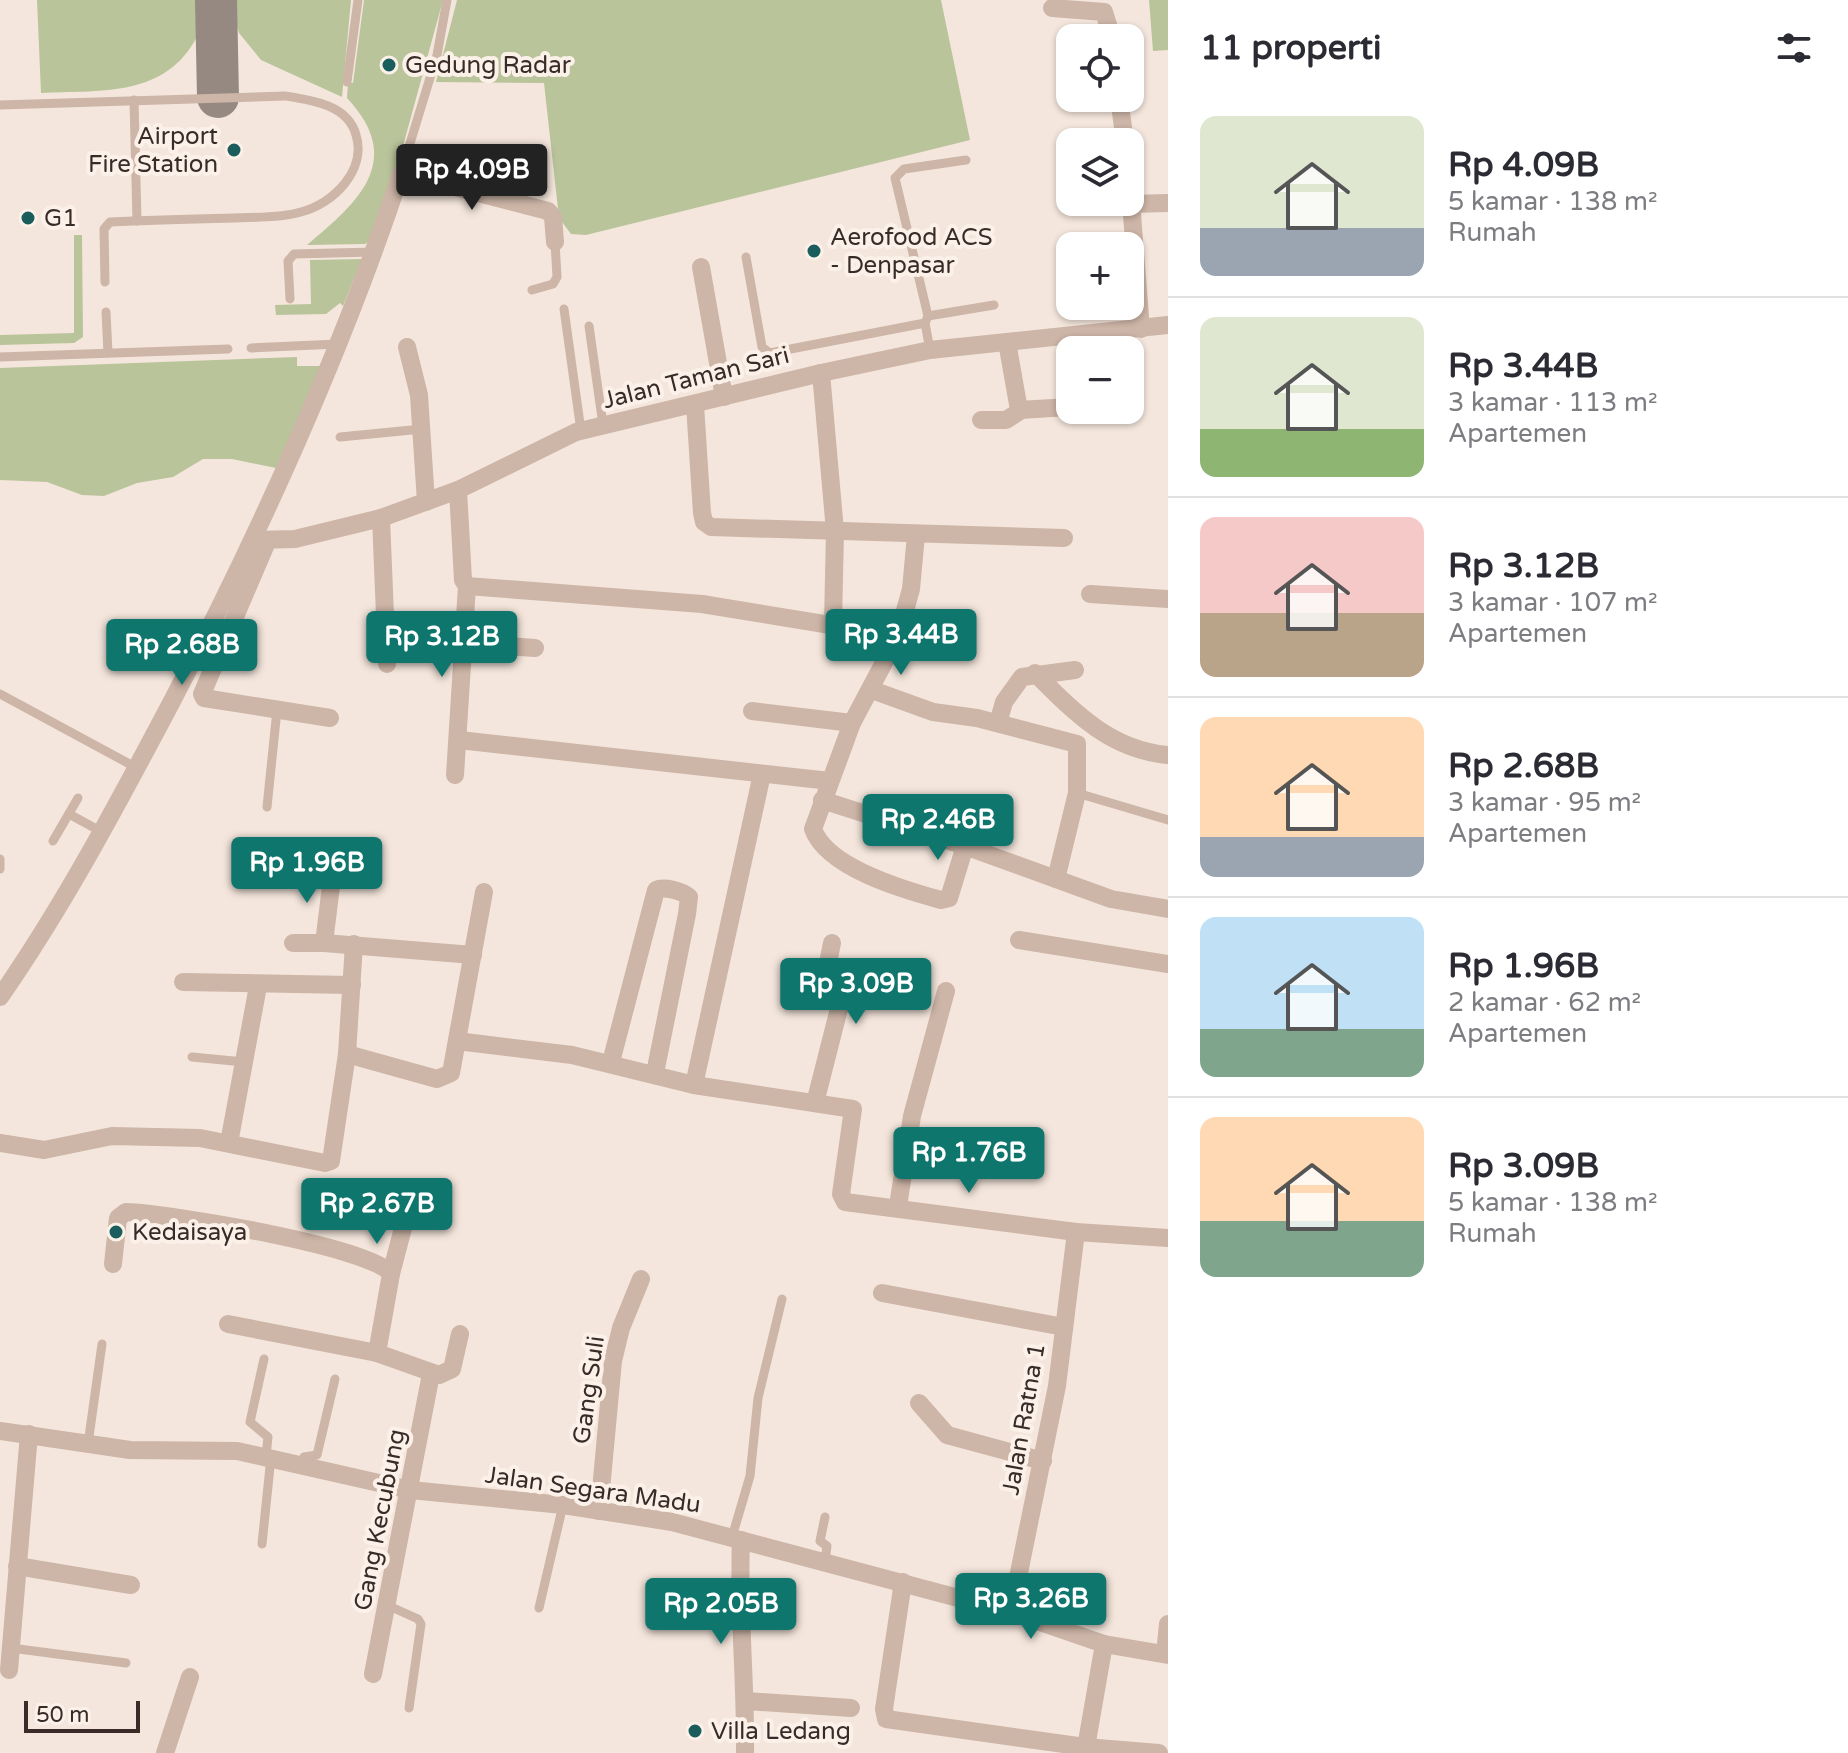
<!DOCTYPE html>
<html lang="id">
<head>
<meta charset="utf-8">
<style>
  :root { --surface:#fff; --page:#f7f7f7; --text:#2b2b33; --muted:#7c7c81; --line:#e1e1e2; --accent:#0f766e }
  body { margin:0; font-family:"Varela Round",sans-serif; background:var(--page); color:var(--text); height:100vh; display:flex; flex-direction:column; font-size:30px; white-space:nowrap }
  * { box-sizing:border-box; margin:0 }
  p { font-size:26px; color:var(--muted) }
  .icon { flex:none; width:44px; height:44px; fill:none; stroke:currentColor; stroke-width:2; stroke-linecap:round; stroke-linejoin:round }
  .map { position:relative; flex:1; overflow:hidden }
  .side { display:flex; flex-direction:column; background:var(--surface); width:680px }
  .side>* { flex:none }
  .tools { position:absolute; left:1056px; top:24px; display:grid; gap:16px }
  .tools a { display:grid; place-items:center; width:88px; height:88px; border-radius:16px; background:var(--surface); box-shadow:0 2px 6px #0004; font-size:40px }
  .scale { position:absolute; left:24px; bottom:20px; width:116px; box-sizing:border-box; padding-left:8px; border:4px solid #392c28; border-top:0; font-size:22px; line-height:28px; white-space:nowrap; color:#392c28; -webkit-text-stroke:6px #fbf1e9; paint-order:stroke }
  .price { position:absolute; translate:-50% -68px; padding:0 18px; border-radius:8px; background:var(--accent); color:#fff; font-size:26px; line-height:52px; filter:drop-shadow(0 2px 4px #0008) }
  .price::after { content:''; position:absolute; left:50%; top:48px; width:24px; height:18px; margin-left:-12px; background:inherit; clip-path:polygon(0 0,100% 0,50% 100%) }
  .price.selected { background:#222; color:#fff }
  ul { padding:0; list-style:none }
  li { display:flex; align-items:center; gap:24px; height:200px; padding:0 32px }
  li+li { border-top:2px solid var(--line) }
  li span { display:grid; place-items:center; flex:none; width:224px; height:160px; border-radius:16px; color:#555 }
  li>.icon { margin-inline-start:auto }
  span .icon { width:96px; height:96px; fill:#fffc; stroke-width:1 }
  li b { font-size:34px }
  h2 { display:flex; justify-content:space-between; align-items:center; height:96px; padding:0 32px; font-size:34px }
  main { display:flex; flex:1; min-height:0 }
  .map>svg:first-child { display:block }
</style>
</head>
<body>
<main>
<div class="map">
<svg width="1168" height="1753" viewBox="0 0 1168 1753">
  <rect width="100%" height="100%" fill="#f4e6dc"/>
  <g fill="#bac49b">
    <path d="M37 0H206C206 15 202 29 194 42 161 98 97 90 41 93Z"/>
    <path d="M230 0H351L342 97 261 60 239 33Z"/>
    <path d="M364 0H443L403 146 371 240 365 244 307 245C360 201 405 160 347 98L348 83H353Z"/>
    <path d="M457 0H941L970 140 586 235 571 234 559 218 544 83 436 82Z"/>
    <path d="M1149 0H1168V50L1153 51Z"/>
    <path d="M74 235H82L83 337 74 343 0 345V335L74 333Z"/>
    <path d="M362 259 343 306 340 303 326 314 276 315 275 305 311 304 310 260Z"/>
    <path d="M297 357V366H320L281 469 232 459H203L173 477 137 483 104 496 82 495 47 482 0 480V368Z"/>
  </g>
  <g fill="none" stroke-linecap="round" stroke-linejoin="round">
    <path stroke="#968982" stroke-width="42" d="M216 0 218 97"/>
    <g stroke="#cdb5a7" stroke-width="9">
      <path d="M347 82 358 0"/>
      <path d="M134 100 137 221"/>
      <path d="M0 105 285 96C312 100 348 105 356 135 367 170 333 204 301 212 280 218 256 217 234 218 192 219 151 220 110 222L104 229 105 282"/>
      <path d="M401 173 437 55 447 0"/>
      <path d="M746 257 762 347 770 353 925 323 928 316 895 178 904 169 966 160"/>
      <path d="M532 290 553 284 557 277 555 242"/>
      <path d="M290 299 288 261 294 254 374 252"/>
      <path d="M564 309 581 431"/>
      <path d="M106 312 108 353"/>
      <path d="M928 316 994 305"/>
      <path d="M925 323 930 350"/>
      <path d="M589 326 603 425"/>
      <path d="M251 348 338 344"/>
      <path d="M0 357 228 349"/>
      <path d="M340 437 422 429"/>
      <path d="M0 694 137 768"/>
      <path d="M1077 793 1168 820"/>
      <path d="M267 807 277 710"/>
      <path d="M69 814 102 832"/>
      <path d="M53 841 78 798"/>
      <path d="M0 859V869"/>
      <path d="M192 1057 244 1062"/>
      <path d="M264 1359 250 1422 268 1437 266 1456"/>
      <path d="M88 1444 102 1344"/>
      <path d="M303 1465 304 1457 317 1455 335 1379"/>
      <path d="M732 1537 750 1476 758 1398 782 1299"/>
      <path d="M262 1544 271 1457"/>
      <path d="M825 1562 827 1546 820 1541 825 1517"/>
      <path d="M389 1606 418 1619 421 1624 409 1708"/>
      <path d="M539 1608 563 1505"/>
      <path d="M11 1648 126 1663"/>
    </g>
    <g stroke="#cdb5a7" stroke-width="18">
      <path d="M1052 8 1104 12 1112 38"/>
      <path d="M1119 98 1125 142"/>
      <path d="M1130 189 1141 329"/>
      <path d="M1131 204 1168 203"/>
      <path d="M701 267 724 397"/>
      <path d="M1007 342 1019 410 1070 407"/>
      <path d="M407 347 419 395 426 502"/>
      <path d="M821 373 835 531 833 623"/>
      <path d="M695 405 702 513 704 522 711 527 1064 538"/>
      <path d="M981 420H1006L1020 411"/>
      <path d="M458 490 463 580 467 586 702 604 898 636"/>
      <path d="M381 518 387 664"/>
      <path d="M916 535 911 589 898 636 852 723 813 829C827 868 904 890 941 900L949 898 965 846"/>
      <path d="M254 540 295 539 381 518 458 490 576 432 821 373 930 350 1168 325"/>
      <path d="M267 542 202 694 204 698 330 718"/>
      <path d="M1090 594 1168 599"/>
      <path d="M463 643 535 648"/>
      <path d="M1035 673C1074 712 1110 750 1168 755"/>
      <path d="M872 690 933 712 977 718 1077 744V793L1056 879"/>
      <path d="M752 711 852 723"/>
      <path d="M998 723 1004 702 1022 677 1075 670"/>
      <path d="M459 740 830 781"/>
      <path d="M455 775 467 586"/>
      <path d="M822 800 965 846 1111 899 1168 909"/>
      <path d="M1019 940 1168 964"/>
      <path d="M293 943H324L332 878"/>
      <path d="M324 943 473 955"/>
      <path d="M183 982 352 985"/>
      <path d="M0 997C64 905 117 805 170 705 260 533 340 357 401 173L548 211 553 217 555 242"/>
      <path d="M457 1041 572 1055 694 1085 853 1109 841 1194 845 1202 1076 1232 1168 1238"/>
      <path d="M347 1054 437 1079 451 1073 484 892"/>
      <path d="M611 1062 656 890C664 886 682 891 689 897L687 914 655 1073"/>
      <path d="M694 1085 762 774"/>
      <path d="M815 1103 843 993 826 973 832 943"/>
      <path d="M0 1143 44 1150 112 1136 200 1138 325 1163 331 1161 347 1054 354 944"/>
      <path d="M229 1143 258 986"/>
      <path d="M898 1206 912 1116 946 991"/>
      <path d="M113 1264 118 1218 126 1212C167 1213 373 1247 391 1274L377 1353"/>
      <path d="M391 1274 403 1228"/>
      <path d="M882 1293 1064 1327"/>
      <path d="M228 1324 377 1353 439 1375 452 1369 460 1334"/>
      <path d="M919 1403 947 1435 1043 1461"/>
      <path d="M0 1431 130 1450 237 1451 410 1490 563 1505 672 1522 1011 1612 1104 1644 1168 1655"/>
      <path d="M599 1511 613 1361 621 1328 641 1279"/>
      <path d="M741 1540C738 1611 746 1682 745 1753"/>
      <path d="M17 1566 131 1585"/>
      <path d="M903 1582 884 1709 886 1719 1085 1747 1159 1753"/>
      <path d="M1011 1612 1057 1386 1076 1232"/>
      <path d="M1165 1654 1168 1624"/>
      <path d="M9 1670 29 1434"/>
      <path d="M373 1674 431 1374"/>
      <path d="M746 1701 851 1708"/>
      <path d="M165 1753 190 1677"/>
      <path d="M1085 1753 1104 1644"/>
    </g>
  </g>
  <g fill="#1a5d5c" stroke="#fbf1e9" stroke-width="3">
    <circle cx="389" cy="65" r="8"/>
    <circle cx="234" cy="150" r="8"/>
    <circle cx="28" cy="218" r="8"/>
    <circle cx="814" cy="251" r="8"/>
    <circle cx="116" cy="1232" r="8"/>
    <circle cx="695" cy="1731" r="8"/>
  </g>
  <g text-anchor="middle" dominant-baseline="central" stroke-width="8" stroke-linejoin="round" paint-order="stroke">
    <g font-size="24" fill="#392c28" stroke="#fbf1e9" text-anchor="start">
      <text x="405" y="65">Gedung Radar</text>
      <text x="218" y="136" text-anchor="end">Airport<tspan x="218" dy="28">Fire Station</tspan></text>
      <text x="44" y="218">G1</text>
      <text x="830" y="237">Aerofood ACS<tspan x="830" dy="28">- Denpasar</tspan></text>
      <text x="132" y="1232">Kedaisaya</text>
      <text x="711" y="1731">Villa Ledang</text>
    </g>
    <g font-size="24" fill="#392c28" stroke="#fbf1e9">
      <text transform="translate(696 378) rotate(-14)">Jalan Taman Sari</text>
      <text transform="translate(589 1390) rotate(-82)">Gang Suli</text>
      <text transform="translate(1024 1419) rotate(-80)">Jalan Ratna 1</text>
      <text transform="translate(593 1490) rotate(8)">Jalan Segara Madu</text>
      <text transform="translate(380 1520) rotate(-79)">Gang Kecubung</text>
    </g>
  </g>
</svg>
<div class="tools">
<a><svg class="icon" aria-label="locate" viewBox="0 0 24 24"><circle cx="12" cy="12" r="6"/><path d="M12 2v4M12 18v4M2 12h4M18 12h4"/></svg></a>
<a><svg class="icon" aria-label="layers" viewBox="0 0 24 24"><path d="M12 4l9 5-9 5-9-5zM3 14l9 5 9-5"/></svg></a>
<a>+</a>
<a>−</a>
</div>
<div class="scale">50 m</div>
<b class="price selected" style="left:472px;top:212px">Rp 4.09B</b>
<b class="price" style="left:901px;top:677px">Rp 3.44B</b>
<b class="price" style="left:442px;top:679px">Rp 3.12B</b>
<b class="price" style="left:182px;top:687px">Rp 2.68B</b>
<b class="price" style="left:938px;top:862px">Rp 2.46B</b>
<b class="price" style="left:307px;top:905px">Rp 1.96B</b>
<b class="price" style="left:856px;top:1026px">Rp 3.09B</b>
<b class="price" style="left:969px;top:1195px">Rp 1.76B</b>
<b class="price" style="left:377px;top:1246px">Rp 2.67B</b>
<b class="price" style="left:1031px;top:1641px">Rp 3.26B</b>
<b class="price" style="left:721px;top:1646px">Rp 2.05B</b>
</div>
<section class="side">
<h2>11 properti<svg class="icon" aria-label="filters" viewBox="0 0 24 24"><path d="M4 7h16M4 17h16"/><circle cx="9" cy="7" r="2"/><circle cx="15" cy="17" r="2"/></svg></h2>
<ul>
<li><span style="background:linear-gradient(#dfe7d0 70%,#9aa5b1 0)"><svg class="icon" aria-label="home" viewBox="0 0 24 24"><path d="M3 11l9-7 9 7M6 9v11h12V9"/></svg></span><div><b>Rp 4.09B</b><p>5 kamar · 138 m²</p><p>Rumah</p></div></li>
<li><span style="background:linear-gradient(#dfe7d0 70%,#8fb573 0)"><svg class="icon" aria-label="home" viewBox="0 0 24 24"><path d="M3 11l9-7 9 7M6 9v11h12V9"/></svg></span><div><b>Rp 3.44B</b><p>3 kamar · 113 m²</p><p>Apartemen</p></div></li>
<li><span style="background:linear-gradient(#f6c9c9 60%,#b9a48a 0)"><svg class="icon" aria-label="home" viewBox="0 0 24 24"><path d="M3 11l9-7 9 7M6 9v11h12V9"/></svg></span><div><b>Rp 3.12B</b><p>3 kamar · 107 m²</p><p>Apartemen</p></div></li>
<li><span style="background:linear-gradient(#ffd9b3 75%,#9aa5b1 0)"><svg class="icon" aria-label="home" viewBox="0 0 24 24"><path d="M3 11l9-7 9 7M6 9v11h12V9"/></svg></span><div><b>Rp 2.68B</b><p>3 kamar · 95 m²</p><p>Apartemen</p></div></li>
<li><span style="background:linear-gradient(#bfe0f5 70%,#7fa58c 0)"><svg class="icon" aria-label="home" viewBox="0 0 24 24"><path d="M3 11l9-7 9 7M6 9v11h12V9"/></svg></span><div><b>Rp 1.96B</b><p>2 kamar · 62 m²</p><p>Apartemen</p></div></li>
<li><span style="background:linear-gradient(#ffd9b3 65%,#7fa58c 0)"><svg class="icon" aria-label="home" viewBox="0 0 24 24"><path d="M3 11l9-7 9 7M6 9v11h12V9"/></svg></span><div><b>Rp 3.09B</b><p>5 kamar · 138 m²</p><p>Rumah</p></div></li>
</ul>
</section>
</main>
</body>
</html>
